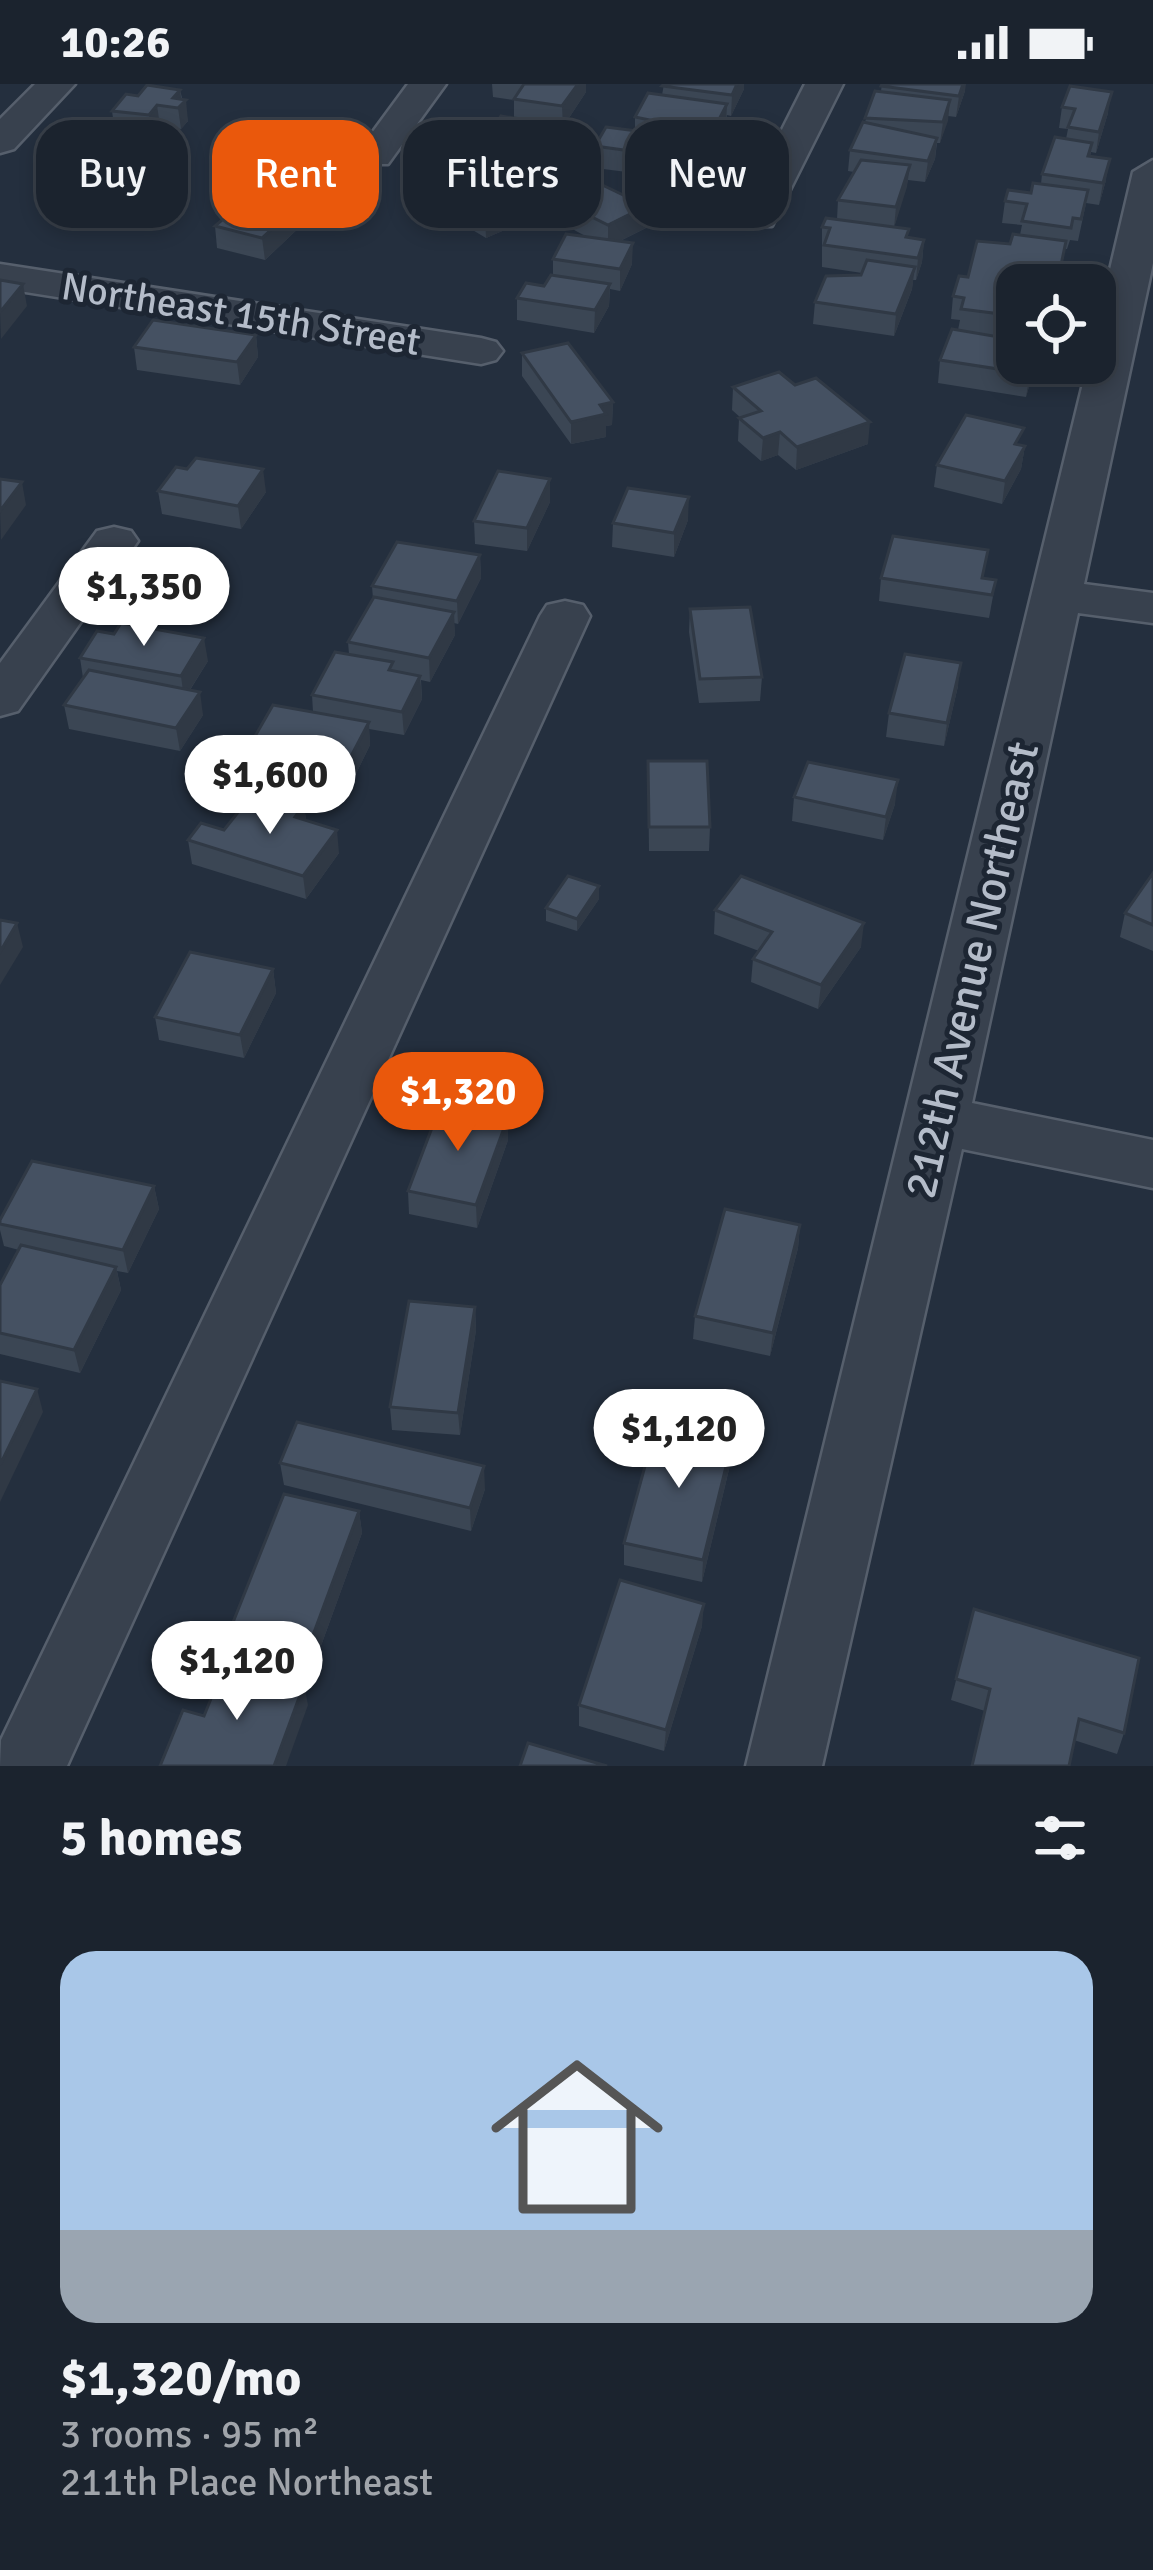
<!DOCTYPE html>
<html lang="en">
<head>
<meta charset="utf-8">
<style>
  :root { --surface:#1b232e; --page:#242b36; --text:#f1f3f6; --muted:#a0a4aa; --line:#39404a; --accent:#ea580c }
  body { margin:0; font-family:Signika,sans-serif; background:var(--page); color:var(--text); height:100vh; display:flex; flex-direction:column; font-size:45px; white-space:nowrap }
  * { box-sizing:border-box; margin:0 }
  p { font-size:39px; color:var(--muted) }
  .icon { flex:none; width:66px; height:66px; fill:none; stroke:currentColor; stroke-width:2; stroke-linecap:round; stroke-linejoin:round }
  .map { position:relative; height:1682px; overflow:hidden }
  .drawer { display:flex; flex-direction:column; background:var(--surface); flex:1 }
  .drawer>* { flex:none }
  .hud { position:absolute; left:36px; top:36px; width:1083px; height:108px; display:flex; gap:24px }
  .controls { position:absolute; left:996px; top:180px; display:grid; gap:24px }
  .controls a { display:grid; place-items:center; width:120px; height:120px; border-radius:24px; background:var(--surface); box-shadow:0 6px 18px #0003,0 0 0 3px var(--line); font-size:60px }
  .price { position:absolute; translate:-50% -102px; padding:0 27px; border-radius:42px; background:#fff; color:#222; font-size:39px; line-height:78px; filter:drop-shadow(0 3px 6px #0008) }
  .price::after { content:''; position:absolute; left:50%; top:72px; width:36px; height:27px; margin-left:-18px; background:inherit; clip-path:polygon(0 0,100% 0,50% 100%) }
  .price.active { background:var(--accent); color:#fff }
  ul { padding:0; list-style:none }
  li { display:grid; align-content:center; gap:24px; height:636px; padding:0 60px }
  li span { display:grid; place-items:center; height:372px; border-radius:36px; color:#555 }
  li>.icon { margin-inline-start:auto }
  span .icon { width:216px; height:216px; fill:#fffc; stroke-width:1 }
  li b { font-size:51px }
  h2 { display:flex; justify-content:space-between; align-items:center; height:144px; padding:0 60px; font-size:51px }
  .tag { padding:0 42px; border-radius:36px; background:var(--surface); box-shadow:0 6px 18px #0003,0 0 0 3px var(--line); font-size:42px; line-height:108px }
  .tag.active { background:var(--accent); color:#fff }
  .status { display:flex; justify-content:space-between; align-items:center; height:84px; padding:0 60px; background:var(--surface); direction:ltr }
  .status svg { height:33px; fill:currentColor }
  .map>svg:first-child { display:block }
</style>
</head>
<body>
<div class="status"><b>10:26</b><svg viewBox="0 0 49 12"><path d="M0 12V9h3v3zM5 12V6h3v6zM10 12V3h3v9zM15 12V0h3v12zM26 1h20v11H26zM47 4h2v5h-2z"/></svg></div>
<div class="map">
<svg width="1153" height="1682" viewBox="0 0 1153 1682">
  <rect width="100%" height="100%" fill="#242f3e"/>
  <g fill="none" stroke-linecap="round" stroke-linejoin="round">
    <defs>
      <g id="minor">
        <path d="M35 0H75L14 65 0 69V35Z"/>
        <path d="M408 0H446L388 80H360L355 72Z"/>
        <path d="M805 0H843L772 142H744L738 133Z"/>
        <path d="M1153 76V179L1084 500 1153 509V539L1078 529 972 1019 1153 1056V1104L962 1065 822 1682H746L1088 279H1095V249L1133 88Z"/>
        <path d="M0 180 481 254 496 258 503 267 496 276 481 280 0 204Z"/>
        <path d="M114 443 131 447 138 457 18 627 0 632V579L97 447Z"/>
        <path d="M565 517 583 521 590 532 67 1682H0L1 1656 540 532 547 521Z"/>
      </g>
    </defs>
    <use href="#minor" stroke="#565f6c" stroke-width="5"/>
    <use href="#minor" fill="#38414e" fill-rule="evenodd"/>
  </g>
  <g fill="#3b4654">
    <path d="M492 0H586V8L563 43 546 41V49L555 71 539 95 517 91 545 107V129L486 154 449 132 448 111 500 89 462 83V62L514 34V16L493 13Z"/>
    <path d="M664 0H744V5L731 32 727 31 726 41 711 70 707 69V77L694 103 673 100 666 114 635 110V89L595 84V62L635 46V33L662 11Z"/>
    <path d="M882 0 965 7 956 33 948 32 940 59H937L935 75 925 98 908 96 894 143 908 154 924 156 922 178 916 196H913L912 205 894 252 813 240 815 218 861 191 862 189 822 183V143L837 135 838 116 854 88 848 87 850 66 881 7Z"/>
    <path d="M180 6 188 37 181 45 160 42 152 52 115 48 112 27 138 12Z"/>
    <path d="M1062 23 1108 29 1096 69 1091 68 1090 72 1106 96 1099 121 1086 119 1078 157 1070 156 1067 165H1065L1058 201H1017L1015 254 979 250 1036 279 1026 313 938 299 940 276 958 246 960 236 951 235 953 212 968 193 1020 151 1022 141 1002 139 1005 117 1031 109 1041 100 1042 90 1066 55 1068 45 1059 44Z"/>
    <path d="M556 115 646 144 620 157 632 180 620 207 610 205 609 222 594 249 517 236V214L544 202 553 191V175L587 153 556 136Z"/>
    <path d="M302 117 304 139 265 176 217 164 215 142Z"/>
    <path d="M256 251 258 273 240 301 137 286 134 263Z"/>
    <path d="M522 269 613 318 612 341 606 342V353L571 360 522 292Z"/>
    <path d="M733 303 868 360 796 386 778 371 761 377 738 357 739 334H741L732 326Z"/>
    <path d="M1025 362 1021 385 1002 420 934 403 937 381Z"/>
    <path d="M550 395V418L527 467 475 460 474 437Z"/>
    <path d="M158 407 266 408 241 445 162 430Z"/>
    <path d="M688 436 674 473 612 463 613 439Z"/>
    <path d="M480 471 481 494 458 540 454 539 455 551 430 598 421 596 422 615 404 651 369 645 370 661 350 702 253 684 250 661 313 628 312 611 349 570 348 558 373 515 372 502Z"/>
    <path d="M881 494 996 496 989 534 879 517Z"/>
    <path d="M690 525 762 593 760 617 699 619 689 548Z"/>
    <path d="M80 574 208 577 190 606 203 631 180 667 69 645 64 621 83 594Z"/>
    <path d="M958 602 944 662 886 653 889 629Z"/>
    <path d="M648 677 710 743 709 767H649Z"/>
    <path d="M794 713 895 720 883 756 792 737Z"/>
    <path d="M304 721 306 736 339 769 306 815 192 780 188 756 224 746 270 730Z"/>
    <path d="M1153 789V867L1120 853 1125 829Z"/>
    <path d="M599 815 577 847 546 837V824Z"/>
    <path d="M715 826 861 863 818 925 751 898 753 875 759 867 714 850Z"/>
    <path d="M273 885 276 909 244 974 159 956 155 933Z"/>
    <path d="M508 1056 477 1144 409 1130 408 1107Z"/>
    <path d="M154 1102 159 1125 128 1189 117 1187 121 1206 80 1289 0 1270V1201L19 1166 4 1162 0 1146V1136Z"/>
    <path d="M800 1141 798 1164 770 1272 693 1255 695 1232Z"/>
    <path d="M475 1223 476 1246 460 1351 392 1346 390 1323Z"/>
    <path d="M731 1377 702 1498 624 1481V1459Z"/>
    <path d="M280 1379 485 1405 471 1447 284 1401Z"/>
    <path d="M359 1427 362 1449 310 1592 233 1573 228 1551Z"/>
    <path d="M974 1525 1124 1649 1117 1670 951 1616Z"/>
    <path d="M702 1542 664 1667 579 1642V1621Z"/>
  </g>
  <g fill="#303945">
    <path d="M578 0H586V8L563 43 562 22Z"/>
    <path d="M737 0H744V5L731 32 732 11Z"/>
    <path d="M963 0H966L965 7 956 33 959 12Z"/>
    <path d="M180 6 182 20 186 16 188 37 181 45 178 24 173 14Z"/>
    <path d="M1112 8 1108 29 1096 69 1099 48Z"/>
    <path d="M950 16 948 37 940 59 943 38Z"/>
    <path d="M727 20 726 41 711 70 712 49Z"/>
    <path d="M157 21 160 42 152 52 149 31Z"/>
    <path d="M555 50V71L539 95V73Z"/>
    <path d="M937 54 935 75 925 98 928 77Z"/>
    <path d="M707 56V77L694 103V82Z"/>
    <path d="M1110 75 1106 96 1099 121 1103 99Z"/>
    <path d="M674 79 673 100 666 114V93Z"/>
    <path d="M910 81 907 103 894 144 896 123Z"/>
    <path d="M545 107V129L486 154 485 132Z"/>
    <path d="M302 117 304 139 265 176 262 154Z"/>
    <path d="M646 122V144L608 163V141Z"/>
    <path d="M924 156 922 178 916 196 918 174Z"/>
    <path d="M633 159 632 180 620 207V185Z"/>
    <path d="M915 183 912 205 894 252 896 230Z"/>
    <path d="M23 200 27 222 1 255 0 228Z"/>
    <path d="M610 200 609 222 594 249 595 226Z"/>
    <path d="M256 251 258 273 240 301 237 278Z"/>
    <path d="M1033 279H1036L1026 313 1030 290Z"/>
    <path d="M613 318 612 341 606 342V353L571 360V338L600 321Z"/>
    <path d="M870 338 868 360 796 386 797 363Z"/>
    <path d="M780 348 778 371 761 377 763 354Z"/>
    <path d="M1025 362 1021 385 1002 420 1005 397Z"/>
    <path d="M263 385 266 408 241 445 238 422Z"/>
    <path d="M550 395V418L527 467V444Z"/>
    <path d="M22 398 26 421 1 456 0 427Z"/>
    <path d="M689 413 688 436 674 473V449Z"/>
    <path d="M480 471 481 494 458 540 457 517Z"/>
    <path d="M454 528 455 551 430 598 429 574Z"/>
    <path d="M204 554 208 577 184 615 181 592Z"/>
    <path d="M961 579 958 602 944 662 947 639Z"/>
    <path d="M420 592 422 615 404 651 402 628Z"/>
    <path d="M200 608 203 631 180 667 176 644Z"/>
    <path d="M369 638 370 661 350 702 348 678Z"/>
    <path d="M898 696 895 720 883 756 886 733Z"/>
    <path d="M304 721 307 745 295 733Z"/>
    <path d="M337 746 339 769 306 815 303 792Z"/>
    <path d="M599 802V815L577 847V835Z"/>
    <path d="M17 839 23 863 0 901V868Z"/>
    <path d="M864 839 861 863 818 925 821 901Z"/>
    <path d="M273 885 276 909 244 974 240 951Z"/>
    <path d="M508 1033V1056L477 1144 476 1121Z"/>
    <path d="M154 1102 159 1125 128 1189 123 1166Z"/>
    <path d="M800 1141 798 1164 770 1272 773 1249Z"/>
    <path d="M116 1183 121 1206 80 1289 74 1266Z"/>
    <path d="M475 1223 476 1246 460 1351 458 1329Z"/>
    <path d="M37 1305 43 1328 0 1418V1381Z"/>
    <path d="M733 1354 731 1377 702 1498 703 1476Z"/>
    <path d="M484 1382 485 1405 471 1447 470 1424Z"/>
    <path d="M359 1427 362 1449 310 1592 306 1570Z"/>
    <path d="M704 1520 702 1542 664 1667 666 1646Z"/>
    <path d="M304 1600 308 1621 286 1682H274Z"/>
  </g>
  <g fill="#455162" stroke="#303945" stroke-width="3">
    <path d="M524 0H578L562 22 514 15Z"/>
    <path d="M664 0H737L732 11 662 2Z"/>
    <path d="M882 0H963L959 12 881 2Z"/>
    <path d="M147 1 180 6 173 14 186 16 178 24 157 21 149 31 112 27 126 10 138 12Z"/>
    <path d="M1070 2 1112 8 1099 48 1068 43 1075 25 1062 23Z"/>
    <path d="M875 7 950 16 943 38 865 34Z"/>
    <path d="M648 9 727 20 712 49 635 33Z"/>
    <path d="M501 32 546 39 540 48 555 50 539 73 462 62 473 46 490 48Z"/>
    <path d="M863 38 937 54 928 77 850 66Z"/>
    <path d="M606 43 707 56 694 82 674 79 666 93 635 89 645 69 595 62Z"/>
    <path d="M1055 53 1092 59 1088 72 1110 75 1103 99 1042 90Z"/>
    <path d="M861 76 910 81 896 123 838 116Z"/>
    <path d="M508 86 545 107 485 132 448 111Z"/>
    <path d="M594 97 646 122 608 141 556 115Z"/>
    <path d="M1033 99 1088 106 1081 135 1073 134 1071 144 1022 137 1027 120 1005 117 1008 106 1031 109Z"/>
    <path d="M255 107 302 117 262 154 215 142Z"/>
    <path d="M826 134 909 145 906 153 924 156 918 174 824 161 830 144 822 143Z"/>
    <path d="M566 150 633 159 620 185 553 175Z"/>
    <path d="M1013 150 1066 157 1060 186 1029 182 1025 201H1017V232L961 225 964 214 953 212 959 192 968 193 977 157 1010 160Z"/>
    <path d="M867 176 915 183 896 230 815 218 826 192 861 191Z"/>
    <path d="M551 191 610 200 595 226 517 214 526 199 544 202Z"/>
    <path d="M0 196 23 200 0 228Z"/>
    <path d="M153 236 256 251 237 278 134 263Z"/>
    <path d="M952 245 1017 256V279H1033L1030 290 940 276Z"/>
    <path d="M568 259 613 318 600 321 606 330 571 338 522 269Z"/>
    <path d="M779 288 795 301 816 294 870 338 797 363 780 348 763 354 739 334 761 327 733 303Z"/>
    <path d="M966 331 1024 344 1015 360 1025 362 1005 397 937 381Z"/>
    <path d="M196 374 263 385 238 422 158 407 176 383 187 385Z"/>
    <path d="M498 387 550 395 527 444 474 437Z"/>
    <path d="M0 395 22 398 0 427Z"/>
    <path d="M628 404 689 413 674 449 613 439Z"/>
    <path d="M893 452 988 466 982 494 996 496 992 511 881 494Z"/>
    <path d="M397 458 480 471 457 517 372 502Z"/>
    <path d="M374 513 454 528 429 574 348 558Z"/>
    <path d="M750 523 762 593 700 595 690 525Z"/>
    <path d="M121 539 204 554 181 592 80 574 97 547 114 550Z"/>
    <path d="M335 568 393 578 389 586 420 592 402 628 312 611Z"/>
    <path d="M905 570 961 579 947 639 889 629Z"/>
    <path d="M89 586 200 608 176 644 64 621Z"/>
    <path d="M273 621 369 638 348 678 250 661Z"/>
    <path d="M648 677H707L710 743H649Z"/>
    <path d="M808 678 898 696 886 733 794 713Z"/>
    <path d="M282 714 304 721 295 733 337 746 303 792 188 756 201 739 224 746 243 722 270 730Z"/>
    <path d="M1153 789V841L1125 829Z"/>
    <path d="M568 792 599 802 577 835 546 824Z"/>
    <path d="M741 792 864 839 821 901 753 875 772 848 715 826Z"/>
    <path d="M0 836 17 839 0 868Z"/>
    <path d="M190 868 273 885 240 951 155 933Z"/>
    <path d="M441 1020 508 1033 476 1121 408 1107Z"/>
    <path d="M32 1077 154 1102 123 1166 0 1140V1136Z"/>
    <path d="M725 1125 800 1141 773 1249 695 1232Z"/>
    <path d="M21 1161 116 1183 74 1266 0 1249V1201Z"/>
    <path d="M409 1217 475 1223 458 1329 390 1323Z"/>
    <path d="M0 1297 37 1305 0 1381Z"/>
    <path d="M297 1338 484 1382 470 1424 280 1379Z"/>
    <path d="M657 1338 733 1354 703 1476 624 1459Z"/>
    <path d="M284 1410 359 1427 306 1570 228 1551Z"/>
    <path d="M620 1496 704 1520 666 1646 579 1621Z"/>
    <path d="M974 1525 1139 1574 1124 1649 1079 1635 1069 1682H972L990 1605 956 1595Z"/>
    <path d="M225 1580 304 1600 274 1682H160L183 1626 204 1632Z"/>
    <path d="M528 1659 607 1682H520Z"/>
  </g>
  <g text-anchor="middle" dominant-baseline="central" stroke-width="10" stroke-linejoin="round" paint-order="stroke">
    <g font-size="39" fill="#b4bcc9" stroke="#1d2633">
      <text transform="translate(241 230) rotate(9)">Northeast 15th Street</text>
    </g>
    <g font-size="45" fill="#b4bcc9" stroke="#1d2633">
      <text transform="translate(972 886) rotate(-77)">212th Avenue Northeast</text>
    </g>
  </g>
</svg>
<div class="controls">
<a><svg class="icon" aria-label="locate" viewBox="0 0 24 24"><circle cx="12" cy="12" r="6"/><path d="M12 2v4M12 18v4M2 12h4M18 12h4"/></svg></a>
</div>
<b class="price" style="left:144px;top:565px">$1,350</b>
<b class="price" style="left:270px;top:753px">$1,600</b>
<b class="price active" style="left:458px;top:1070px">$1,320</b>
<b class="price" style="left:679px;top:1407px">$1,120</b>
<b class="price" style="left:237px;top:1639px">$1,120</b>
<div class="hud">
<a class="tag">Buy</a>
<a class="tag active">Rent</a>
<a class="tag">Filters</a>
<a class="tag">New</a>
</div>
</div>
<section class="drawer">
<h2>5 homes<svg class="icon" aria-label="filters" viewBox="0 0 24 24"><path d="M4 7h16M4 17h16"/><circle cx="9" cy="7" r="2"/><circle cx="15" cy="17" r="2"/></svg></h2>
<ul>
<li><span style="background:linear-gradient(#a9c7e8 75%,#9aa5b1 0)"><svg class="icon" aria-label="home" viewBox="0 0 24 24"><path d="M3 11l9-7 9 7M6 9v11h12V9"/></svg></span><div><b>$1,320/mo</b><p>3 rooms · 95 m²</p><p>211th Place Northeast</p></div></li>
</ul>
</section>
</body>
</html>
